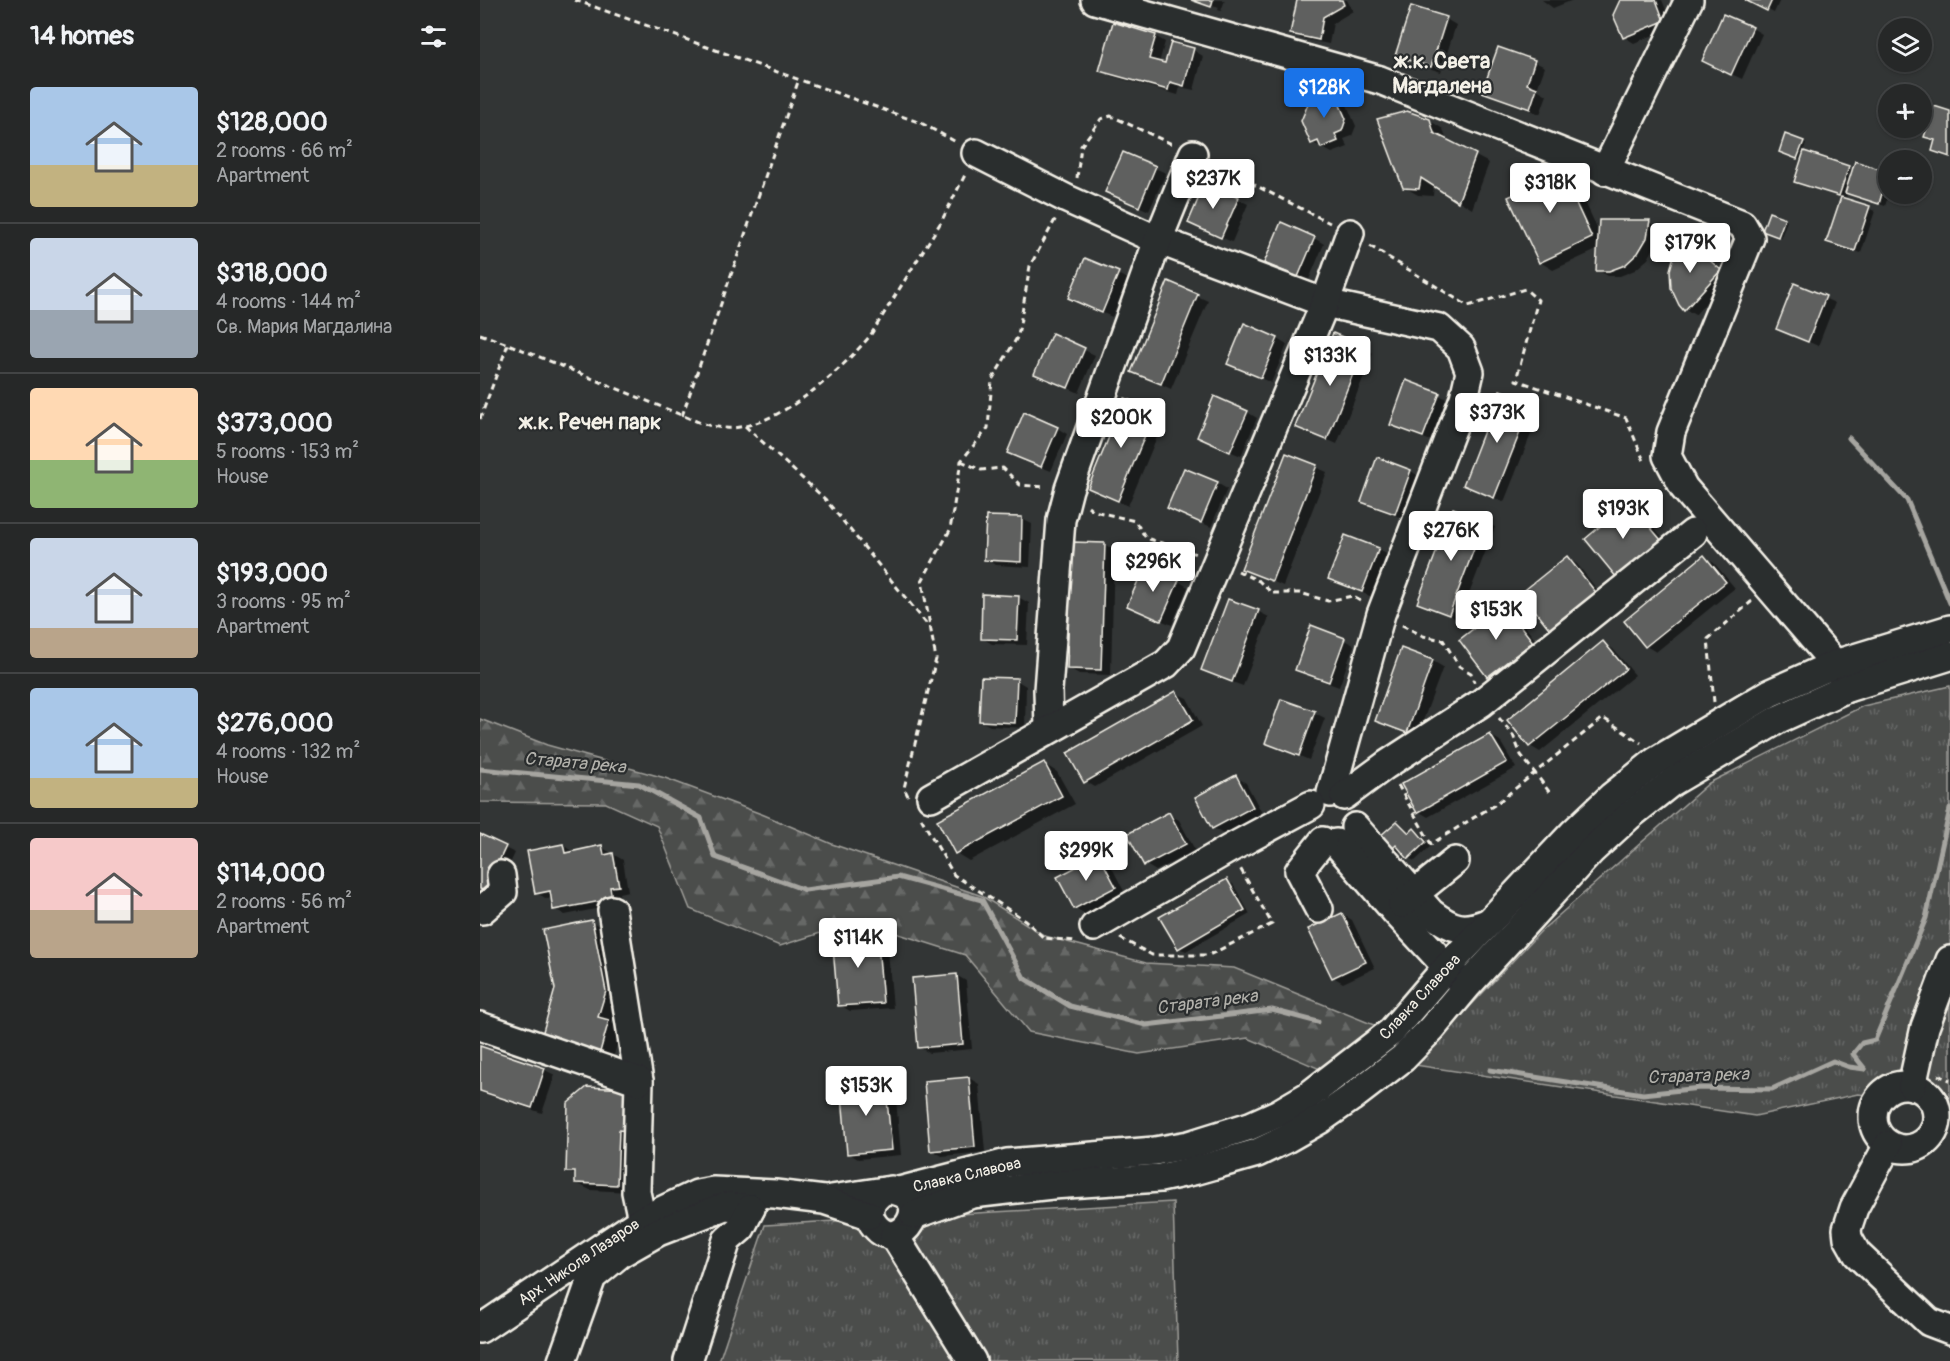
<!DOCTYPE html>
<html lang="en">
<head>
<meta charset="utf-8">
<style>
  :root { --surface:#262828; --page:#323434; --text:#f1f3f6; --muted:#a4a6a8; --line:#424445; --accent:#1a73e8 }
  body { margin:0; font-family:Pangolin,sans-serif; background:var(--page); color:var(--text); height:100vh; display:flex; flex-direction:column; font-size:22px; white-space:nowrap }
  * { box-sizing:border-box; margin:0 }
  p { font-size:20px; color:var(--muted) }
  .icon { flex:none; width:33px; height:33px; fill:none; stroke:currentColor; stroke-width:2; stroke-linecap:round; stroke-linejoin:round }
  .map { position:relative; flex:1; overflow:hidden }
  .drawer { display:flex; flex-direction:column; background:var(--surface); width:480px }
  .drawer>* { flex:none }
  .buttons { position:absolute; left:1398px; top:18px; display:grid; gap:12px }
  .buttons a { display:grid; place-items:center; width:54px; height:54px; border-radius:50%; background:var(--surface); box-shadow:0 2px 4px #0004,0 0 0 2px var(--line); font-size:30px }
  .price { position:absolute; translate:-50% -51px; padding:0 14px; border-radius:6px; background:#fff; color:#222; font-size:20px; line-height:39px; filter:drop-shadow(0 2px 3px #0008) }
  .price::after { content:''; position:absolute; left:50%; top:36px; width:18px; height:14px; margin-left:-9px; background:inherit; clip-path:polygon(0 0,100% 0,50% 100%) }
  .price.current { background:var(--accent); color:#fff }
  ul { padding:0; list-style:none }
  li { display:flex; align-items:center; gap:18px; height:150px; padding:0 30px }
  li+li { border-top:2px solid var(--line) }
  li span { display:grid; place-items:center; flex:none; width:168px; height:120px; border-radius:6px; color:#555 }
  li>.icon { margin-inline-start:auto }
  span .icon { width:72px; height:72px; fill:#fffc; stroke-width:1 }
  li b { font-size:26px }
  h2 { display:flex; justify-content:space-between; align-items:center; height:72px; padding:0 30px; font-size:26px }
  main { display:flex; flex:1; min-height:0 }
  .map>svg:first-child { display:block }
</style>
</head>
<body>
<main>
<section class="drawer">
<h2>14 homes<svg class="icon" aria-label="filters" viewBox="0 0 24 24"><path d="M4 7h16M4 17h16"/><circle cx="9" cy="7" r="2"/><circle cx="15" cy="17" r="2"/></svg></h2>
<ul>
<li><span style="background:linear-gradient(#a9c7e8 65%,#c2b280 0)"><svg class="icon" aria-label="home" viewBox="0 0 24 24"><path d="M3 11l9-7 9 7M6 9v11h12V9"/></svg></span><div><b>$128,000</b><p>2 rooms · 66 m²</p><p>Apartment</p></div></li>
<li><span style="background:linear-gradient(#c9d6e8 60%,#9aa5b1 0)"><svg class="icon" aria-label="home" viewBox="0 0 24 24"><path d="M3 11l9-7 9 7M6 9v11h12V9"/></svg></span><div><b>$318,000</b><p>4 rooms · 144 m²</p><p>Св. Мария Магдалина</p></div></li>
<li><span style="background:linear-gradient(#ffd9b3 60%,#8fb573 0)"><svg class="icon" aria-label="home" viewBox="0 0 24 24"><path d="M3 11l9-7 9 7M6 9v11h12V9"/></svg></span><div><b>$373,000</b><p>5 rooms · 153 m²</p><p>House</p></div></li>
<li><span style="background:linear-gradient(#c9d6e8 75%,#b9a48a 0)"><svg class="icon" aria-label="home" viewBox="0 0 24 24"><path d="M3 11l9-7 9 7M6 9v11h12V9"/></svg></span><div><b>$193,000</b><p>3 rooms · 95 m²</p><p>Apartment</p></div></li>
<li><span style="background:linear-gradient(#a9c7e8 75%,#c2b280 0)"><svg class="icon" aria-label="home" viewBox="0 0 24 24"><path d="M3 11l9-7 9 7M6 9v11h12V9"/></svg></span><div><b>$276,000</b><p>4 rooms · 132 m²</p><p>House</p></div></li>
<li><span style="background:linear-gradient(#f6c9c9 60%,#b9a48a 0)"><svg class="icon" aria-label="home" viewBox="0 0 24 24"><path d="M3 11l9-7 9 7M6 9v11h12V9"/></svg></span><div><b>$114,000</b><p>2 rooms · 56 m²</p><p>Apartment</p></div></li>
</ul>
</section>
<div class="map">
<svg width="1470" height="1361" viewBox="0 0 1470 1361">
  <defs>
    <pattern id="grass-tufts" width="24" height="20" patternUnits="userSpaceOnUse" patternTransform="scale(1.5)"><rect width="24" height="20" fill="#4b4d4c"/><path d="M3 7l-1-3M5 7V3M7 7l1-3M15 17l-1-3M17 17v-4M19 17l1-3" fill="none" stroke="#666766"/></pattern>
    <pattern id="forest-firs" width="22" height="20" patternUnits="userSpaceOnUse" patternTransform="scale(1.5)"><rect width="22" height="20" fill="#4b4d4c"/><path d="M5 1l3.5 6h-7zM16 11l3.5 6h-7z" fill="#666766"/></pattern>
  </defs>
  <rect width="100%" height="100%" fill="#323535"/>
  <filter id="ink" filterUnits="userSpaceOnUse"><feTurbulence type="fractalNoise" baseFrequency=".0167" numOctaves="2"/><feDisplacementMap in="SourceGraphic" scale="12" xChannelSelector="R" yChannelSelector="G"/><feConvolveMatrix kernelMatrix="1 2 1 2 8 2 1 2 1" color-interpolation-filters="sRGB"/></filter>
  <g filter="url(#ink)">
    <g fill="url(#grass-tufts)" stroke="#a09f9a" stroke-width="1.5">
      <path d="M1470 686V1104L1378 1094 1275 1116 935 1065 1061 931 1229 783 1383 706Z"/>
      <path d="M693 1202 698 1361H239L285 1225Z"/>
    </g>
    <path fill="url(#forest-firs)" stroke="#a09f9a" stroke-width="1.5" d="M0 719 67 745 185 778 284 815 352 844 502 896 565 936 666 963 754 968 911 1032 856 1076 768 1038 659 1054 549 1032 485 955 378 921 300 946 210 909 177 826 126 803 0 802Z"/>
    <g fill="#0007">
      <path d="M716 0H745L741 11 738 10 739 7Z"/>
      <path d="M819 0H867L873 11 853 23 849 44 822 39 812 33Z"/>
      <path d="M1062 0H1093L1073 8Z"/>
      <path d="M1141 0H1182L1193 27 1154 43 1144 37Z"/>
      <path d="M1268 0H1300L1294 13Z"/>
      <path d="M966 19 976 25 961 72 927 61 917 55Z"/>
      <path d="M1272 28 1282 34 1262 79 1234 66Z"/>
      <path d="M675 36 685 42 679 63 686 65 713 50 723 56 714 90 700 87 698 95 631 76 621 70Z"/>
      <path d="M1019 49 1055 62 1065 67 1057 89 1067 95 1060 114 1014 97 1004 92Z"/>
      <path d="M853 90 863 96 876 126 872 136 864 139 868 147 852 153 833 143Z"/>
      <path d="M949 120 963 129 967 141 1009 163 992 209 954 185 953 196 938 195 924 187Z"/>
      <path d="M1323 142 1326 144 1320 159 1303 152Z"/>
      <path d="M1325 153 1374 170 1376 162 1408 173 1409 194 1405 206 1368 193 1365 200 1395 211 1381 253 1354 244 1362 198 1323 184Z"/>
      <path d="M643 154 686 173 669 211 627 192Z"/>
      <path d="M1077 164 1091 172 1120 234 1169 222 1179 228 1176 244 1168 259 1155 270 1140 276H1128L1118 270 1119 249 1073 270 1060 262Z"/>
      <path d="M758 199 768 204 752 242 710 223Z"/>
      <path d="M1304 219 1307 221 1301 237 1287 232Z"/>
      <path d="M834 238 844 244 828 282 786 262Z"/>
      <path d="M1205 241 1215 246 1250 276 1215 315 1205 309Z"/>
      <path d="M606 260 648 279 632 317 600 303Z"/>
      <path d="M689 283 728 301 691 389 653 371Z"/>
      <path d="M1315 285 1355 303 1338 346 1298 328Z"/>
      <path d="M572 335 615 355 599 393 556 373Z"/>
      <path d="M854 335 893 353 857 444 817 426Z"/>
      <path d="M797 339 807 345 791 383 749 363Z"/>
      <path d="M959 395 969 400 954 442 921 430 911 424Z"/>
      <path d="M646 400 685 418 648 506 609 488Z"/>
      <path d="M1051 403 1061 409 1024 502 984 485Z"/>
      <path d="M767 412 777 418 761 456 728 442Z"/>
      <path d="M577 428 587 434 571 471 539 458Z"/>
      <path d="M807 455 847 472 803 586 763 568Z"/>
      <path d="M898 459 931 471 940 477 925 519 892 507 883 501Z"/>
      <path d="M737 483 747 489 731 527 689 508Z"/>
      <path d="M1149 504 1159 509 1190 547 1148 582Z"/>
      <path d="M974 510 1015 527 979 620 939 602Z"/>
      <path d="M542 519 552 524 550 567 516 565 506 560Z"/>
      <path d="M624 544 634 550 631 675 599 674 589 668Z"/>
      <path d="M898 549 908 555 892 597 850 579Z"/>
      <path d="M1224 557 1234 563 1255 588 1176 652 1166 646Z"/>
      <path d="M1087 558 1097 564 1127 602 1083 636Z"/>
      <path d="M698 581 708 587 692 625 659 611Z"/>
      <path d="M538 597 549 603 547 645 512 644 502 638Z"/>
      <path d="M749 600 779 612 789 617 763 686 733 675 723 669Z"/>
      <path d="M1024 607 1035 613 1062 649 1018 682 1008 676Z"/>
      <path d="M832 627 864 640 874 645 859 687 826 675 816 669Z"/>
      <path d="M1123 643 1133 649 1155 675 1060 752 1050 746Z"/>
      <path d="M922 650 953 661 963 667 937 737 907 726 897 720Z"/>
      <path d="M536 680 546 686 545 728 510 726 500 721Z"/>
      <path d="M696 693 707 698 722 726 615 787 605 781Z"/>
      <path d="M802 701 835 713 845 718 829 760 787 742Z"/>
      <path d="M1010 735 1020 741 1036 768 948 817 938 811Z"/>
      <path d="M564 764 577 772 595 804 489 861 476 853Z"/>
      <path d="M756 777 766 783 782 813 743 834 733 828Z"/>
      <path d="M689 814 699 820 715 850 676 871 666 865Z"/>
      <path d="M917 823 930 833 934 830 941 834 951 846 935 861 928 858 921 850 919 852 912 849 901 837Z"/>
      <path d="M0 836 35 853 15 895 0 888Z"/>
      <path d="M83 845 93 852 121 847 143 860 148 891 139 893 141 904 85 915 75 909 72 898 67 899 57 893Z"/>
      <path d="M619 857 629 862 645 893 605 914 595 908Z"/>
      <path d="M747 881 753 884 770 914 706 951 699 948Z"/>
      <path d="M862 914 872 920 895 968 863 983 853 977Z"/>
      <path d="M112 922 126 930 139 1000 132 1023 142 1029 133 1058 77 1042Z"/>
      <path d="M397 934 407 940 413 1008 370 1011 360 1005Z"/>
      <path d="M476 975 486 981 492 1049 449 1053 439 1047Z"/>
      <path d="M0 1048 65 1070 75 1075 62 1113 0 1092Z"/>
      <path d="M489 1078 499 1084 505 1152 462 1156 452 1150Z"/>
      <path d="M405 1082 415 1088 421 1155 378 1159 368 1153Z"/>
      <path d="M148 1090 150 1192 110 1190 96 1183 97 1176 87 1171Z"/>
      <path d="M248 1218 251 1219 245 1233 239 1223Z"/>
    </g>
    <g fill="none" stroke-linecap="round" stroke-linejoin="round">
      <g stroke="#a6a5a0" stroke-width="5">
        <path d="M1369 438 1427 500 1470 603"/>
        <path d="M0 769 159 784 221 818 235 857 325 890 418 877 502 900 544 978 590 1006 666 1025 792 1010 838 1022"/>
        <path d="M1385 1069 1373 1054 1382 1043 1395 1040 1446 918 1470 809"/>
        <path d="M1010 1070 1163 1094 1220 1088 1292 1089 1353 1061 1369 1067 1385 1069"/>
      </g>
    </g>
    <g fill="#5f605f" stroke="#f4f1e8" stroke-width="1.5">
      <path d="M711 0H733L731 7Z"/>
      <path d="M817 0H862L864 5 843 17 839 40 810 34Z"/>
      <path d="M1140 0H1176L1184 21 1143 38 1133 15Z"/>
      <path d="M1265 0H1292L1287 11Z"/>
      <path d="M931 6 967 17 951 67 915 56Z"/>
      <path d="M1243 14 1273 27 1251 75 1222 61Z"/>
      <path d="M633 22 676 35 669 59 685 63 691 42 714 48 704 86 690 82 688 90 619 71Z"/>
      <path d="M1018 47 1055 60 1047 84 1057 88 1050 109 1002 92Z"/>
      <path d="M853 89 866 119 862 131 855 134 858 141 841 148 838 141 831 144 821 121 830 99Z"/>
      <path d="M1454 106 1470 111V157L1452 151 1455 140 1444 137Z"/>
      <path d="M927 111 950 119 954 133 996 154 978 202 941 178 939 189 923 188 897 119Z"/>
      <path d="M1305 134 1324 141 1317 159 1299 152Z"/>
      <path d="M1324 151 1369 166 1359 196 1314 182Z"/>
      <path d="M643 152 676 166 659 207 625 192Z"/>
      <path d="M1375 161 1408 172 1399 204 1365 193Z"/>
      <path d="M1077 162 1112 238 1059 263 1028 197 1054 185 1049 176Z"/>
      <path d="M725 183 759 197 741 238 708 223Z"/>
      <path d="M1361 197 1390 206 1375 251 1346 242Z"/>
      <path d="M1289 212 1305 218 1298 237 1282 231Z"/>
      <path d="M1119 220H1170L1167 238 1158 253 1145 265 1129 271H1116Z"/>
      <path d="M801 222 835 237 818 277 784 263Z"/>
      <path d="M1205 239 1241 270 1204 311 1199 305 1191 288 1190 270 1195 252Z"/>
      <path d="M605 258 639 272 622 313 588 298Z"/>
      <path d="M688 281 718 294 681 384 651 372Z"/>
      <path d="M1314 283 1346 296 1328 342 1296 329Z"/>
      <path d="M764 323 798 338 781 378 747 364Z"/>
      <path d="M572 333 605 348 588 388 554 374Z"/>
      <path d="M853 333 884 346 847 440 815 427Z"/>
      <path d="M926 380 960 393 943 437 910 425Z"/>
      <path d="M1020 390 1052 402 1014 498 983 485Z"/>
      <path d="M734 396 768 411 750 452 717 437Z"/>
      <path d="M645 398 675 411 638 501 608 488Z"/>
      <path d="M544 412 578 427 561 467 527 453Z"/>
      <path d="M806 453 837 465 792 581 761 569Z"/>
      <path d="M897 457 931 470 915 514 881 502Z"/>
      <path d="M704 468 738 482 721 523 687 508Z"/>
      <path d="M1149 502 1181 540 1137 578 1105 539Z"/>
      <path d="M973 508 1005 520 969 615 937 603Z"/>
      <path d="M506 516 542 517 541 562 504 560Z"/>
      <path d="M865 535 899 548 882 592 848 579Z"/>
      <path d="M591 542 625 543 621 670 587 669Z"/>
      <path d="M1224 555 1246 582 1165 647 1144 621Z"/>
      <path d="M1087 556 1118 595 1072 632 1041 593Z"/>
      <path d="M665 565 699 580 681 621 647 606Z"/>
      <path d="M502 594 539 596 537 640 501 639Z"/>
      <path d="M748 599 779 610 752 682 721 670Z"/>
      <path d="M1024 605 1053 642 1007 677 979 640Z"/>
      <path d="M831 625 865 638 849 682 815 670Z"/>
      <path d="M1123 641 1146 669 1049 747 1027 720Z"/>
      <path d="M921 648 953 660 927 733 895 721Z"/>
      <path d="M501 677 537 678 535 723 499 721Z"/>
      <path d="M696 691 713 720 604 783 587 753Z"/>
      <path d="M801 699 835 711 819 756 785 743Z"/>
      <path d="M1010 734 1027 762 937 813 921 784Z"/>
      <path d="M564 762 582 796 475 854 457 820Z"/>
      <path d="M756 775 773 807 732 829 715 797Z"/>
      <path d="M689 812 706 844 664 866 647 834Z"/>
      <path d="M917 821 929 833 934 828 946 842 928 859 916 845 911 850 899 837Z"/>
      <path d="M0 834 26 846 5 891 0 889Z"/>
      <path d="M83 844 85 853 122 845 124 855 133 853 139 886 130 887 132 899 73 910 70 891 55 894 47 851Z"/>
      <path d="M619 855 636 887 594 909 577 877Z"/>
      <path d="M747 879 765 910 698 949 679 917Z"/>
      <path d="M862 913 886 962 852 978 828 929Z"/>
      <path d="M112 920 126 991 118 1017 129 1020 120 1052 62 1035 75 989 63 930Z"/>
      <path d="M397 932 403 1003 358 1006 352 936Z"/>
      <path d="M477 974 483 1044 438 1048 432 978Z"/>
      <path d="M0 1046 65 1068 52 1108 0 1091Z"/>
      <path d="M489 1077 495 1147 450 1151 444 1081Z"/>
      <path d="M405 1080 412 1150 367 1154 361 1084Z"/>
      <path d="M107 1087 148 1089 147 1131 139 1130 137 1185 95 1183V1172H86L88 1103Z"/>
    </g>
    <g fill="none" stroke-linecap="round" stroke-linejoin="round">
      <defs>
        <g id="minor">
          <path d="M615 0 900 80 1262 224 1270 238 1191 432 1187 456 1204 488 1355 664 1367 688"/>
          <path d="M496 153 587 199 678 240 845 303 959 328 981 348 990 372 984 398 901 614 851 793"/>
          <path d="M1125 171 1209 0"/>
          <path d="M569 729 568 690 581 520 589 489 678 240 713 154"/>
          <path d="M864 796 906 765 1001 703 1213 533"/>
          <path d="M451 797 686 664 701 648 845 303 870 233"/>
          <path d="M875 827 951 913C972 929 984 933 1009 922"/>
          <path d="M856 843 914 910 979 980"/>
          <path d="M922 904 975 861"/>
          <path d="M839 909 819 871 843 841"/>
          <path d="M2 910 23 892 21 875"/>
          <path d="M132 910 159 1081 156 1192 162 1220"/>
          <path d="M614 927 749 849 831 805"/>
          <path d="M0 1026 159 1081"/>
          <circle cx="1425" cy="1117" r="32"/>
          <path d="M1432 1086 1445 1027 1470 960"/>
          <path d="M1408 1145 1374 1208 1367 1229 1368 1238 1377 1254 1449 1322 1470 1330"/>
          <path d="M419 1191 527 1163 675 1151 709 1145 770 1126 799 1113 828 1096 911 1032 966 968 1094 832 1131 797 1176 761 1290 693 1355 664 1470 629"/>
          <path d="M351 1199 411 1190C458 1196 421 1257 395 1226 384 1213 391 1198 404 1191"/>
          <path d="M434 1215 492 1194 572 1185 680 1178 717 1170 777 1153 806 1139 841 1119 871 1098 923 1058 952 1028 987 986 1111 851 1148 817 1192 782 1299 719 1367 688 1470 656"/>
          <path d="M414 1235 492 1361"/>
          <path d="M0 1329 162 1220 217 1194 233 1191 295 1194 344 1200 389 1215"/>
          <path d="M82 1361 112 1277 141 1253 178 1232 245 1206 271 1208"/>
          <path d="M208 1361 247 1240 261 1228 271 1208"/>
        </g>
      </defs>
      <use href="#minor" stroke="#f4f1e8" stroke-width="32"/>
      <g stroke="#f4f1e8" stroke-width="3" stroke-dasharray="6 4.5" stroke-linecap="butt">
        <path d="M95 0 441 123 478 143"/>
        <path d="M733 164 850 223"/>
        <path d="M597 178 601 146 621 119 631 116 694 145"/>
        <path d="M890 246 988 306 1045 289 1058 300 1036 380 1146 418 1164 461"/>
        <path d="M0 334 28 344 221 423C232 426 242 429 253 428 304 423 358 373 390 336L461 222 486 173"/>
        <path d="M202 416 319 79"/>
        <path d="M0 419 28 344"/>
        <path d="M265 426 345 499 450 628"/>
        <path d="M481 461 501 470 523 468 540 485 566 487"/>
        <path d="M608 506 614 511 655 521 666 538 716 554"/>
        <path d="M758 571 779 581 792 593H820L848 601 872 596 882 602"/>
        <path d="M922 625 943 636 963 640 979 666 991 673 994 682"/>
        <path d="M1234 702 1228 639 1271 602 1269 599"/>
        <path d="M1019 718 1033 735 1041 755 1071 794"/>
        <path d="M918 785 951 844 1016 804 1123 718 1161 743"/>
        <path d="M428 796 424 788 456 659 442 581 470 530 481 461 508 428 512 380 538 336 550 266 576 218"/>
        <path d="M441 818 474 875 545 920 564 938 596 941"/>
        <path d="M640 938 672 955H729L792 924 760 868"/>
        <path d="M1458 1075 1470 1080"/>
      </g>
      <use href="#minor" stroke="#2a2d2e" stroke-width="27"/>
    </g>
  </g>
  <g text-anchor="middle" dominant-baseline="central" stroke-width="4.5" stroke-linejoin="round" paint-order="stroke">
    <g font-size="16" fill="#f4f1e8" stroke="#2a2d2e">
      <text transform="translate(940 997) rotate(-47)">Славка Славова</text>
      <text transform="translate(487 1175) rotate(-13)">Славка Славова</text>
      <text transform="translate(99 1262) rotate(-34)">Арх. Никола Лазаров</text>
    </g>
    <g font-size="18" font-style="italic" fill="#b3b2ac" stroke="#2a2d2e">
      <text transform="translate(95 763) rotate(5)">Старата река</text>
      <text transform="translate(727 1002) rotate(-7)">Старата река</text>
      <text transform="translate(1218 1076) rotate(-2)">Старата река</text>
    </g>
    <g font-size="22" font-weight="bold" fill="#f4f1e8" stroke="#2a2d2e">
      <text x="962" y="61">ж.к. Света<tspan x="962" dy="25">Магдалена</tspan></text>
      <text x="110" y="422">ж.к. Речен парк</text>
    </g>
  </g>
</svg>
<div class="buttons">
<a><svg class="icon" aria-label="layers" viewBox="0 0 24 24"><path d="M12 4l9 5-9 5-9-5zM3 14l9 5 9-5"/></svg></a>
<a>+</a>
<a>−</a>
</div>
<b class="price current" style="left:844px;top:119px">$128K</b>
<b class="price" style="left:733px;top:210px">$237K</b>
<b class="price" style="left:1070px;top:214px">$318K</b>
<b class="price" style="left:1210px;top:274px">$179K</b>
<b class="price" style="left:850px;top:387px">$133K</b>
<b class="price" style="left:1017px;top:444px">$373K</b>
<b class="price" style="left:641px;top:449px">$200K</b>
<b class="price" style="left:1143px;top:540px">$193K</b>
<b class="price" style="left:971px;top:562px">$276K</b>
<b class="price" style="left:673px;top:593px">$296K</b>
<b class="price" style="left:1016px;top:641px">$153K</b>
<b class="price" style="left:606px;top:882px">$299K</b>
<b class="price" style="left:378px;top:969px">$114K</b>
<b class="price" style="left:386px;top:1117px">$153K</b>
</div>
</main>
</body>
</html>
